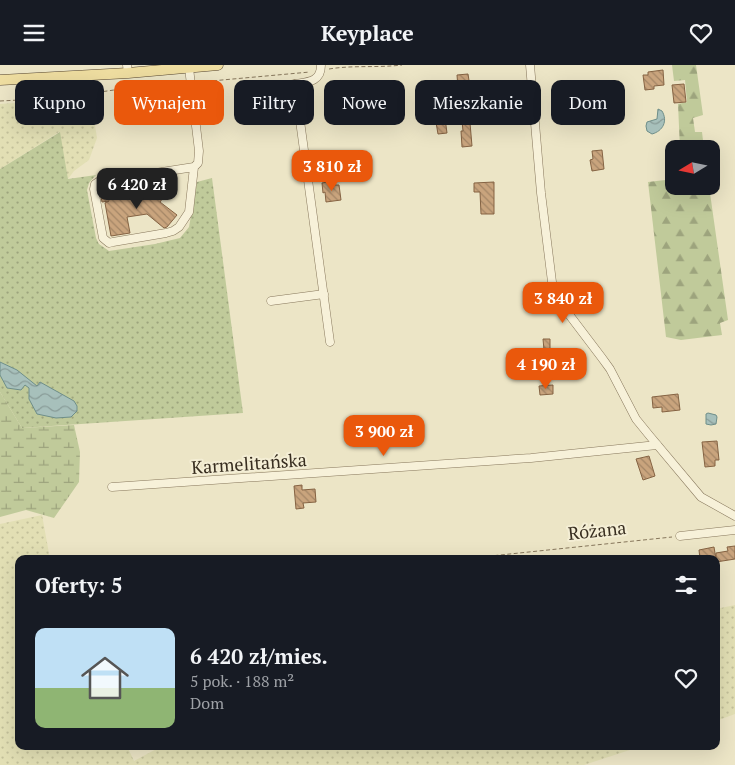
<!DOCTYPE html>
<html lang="pl">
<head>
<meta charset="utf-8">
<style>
  :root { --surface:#171b24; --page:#20242c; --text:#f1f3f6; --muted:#9ea1a6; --line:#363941; --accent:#ea580c }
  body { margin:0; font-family:"PT Serif",serif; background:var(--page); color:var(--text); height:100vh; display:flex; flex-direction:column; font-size:19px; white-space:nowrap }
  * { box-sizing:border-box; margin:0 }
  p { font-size:16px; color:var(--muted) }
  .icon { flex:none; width:28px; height:28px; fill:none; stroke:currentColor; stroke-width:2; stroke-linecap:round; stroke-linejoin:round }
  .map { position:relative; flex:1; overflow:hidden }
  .details { position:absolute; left:15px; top:490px; width:705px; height:195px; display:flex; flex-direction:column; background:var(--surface); border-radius:10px; box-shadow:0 5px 20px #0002 }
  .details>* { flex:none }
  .guide { position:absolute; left:15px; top:15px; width:705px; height:45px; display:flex; gap:10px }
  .needle { width:32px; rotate:260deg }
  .controls { position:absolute; left:665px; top:75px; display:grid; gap:10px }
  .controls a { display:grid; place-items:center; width:55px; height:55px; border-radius:10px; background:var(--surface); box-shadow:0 5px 20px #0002; font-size:25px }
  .price { position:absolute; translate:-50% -42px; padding:0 11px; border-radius:10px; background:var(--accent); color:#fff; font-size:16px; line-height:32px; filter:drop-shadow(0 1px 2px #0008) }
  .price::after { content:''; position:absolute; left:50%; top:30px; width:15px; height:11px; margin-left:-8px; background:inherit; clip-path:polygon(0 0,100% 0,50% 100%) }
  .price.selected { background:#222; color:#fff }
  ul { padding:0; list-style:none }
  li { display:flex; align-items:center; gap:15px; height:125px; padding:0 20px }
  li+li { border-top:1px solid var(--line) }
  li span { display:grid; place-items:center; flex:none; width:140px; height:100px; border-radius:10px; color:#555 }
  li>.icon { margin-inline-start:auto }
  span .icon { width:60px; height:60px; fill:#fffc; stroke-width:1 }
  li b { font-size:21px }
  h2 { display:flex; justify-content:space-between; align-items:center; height:60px; padding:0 20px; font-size:21px }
  .chip { padding:0 18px; border-radius:10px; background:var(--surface); box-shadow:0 5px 20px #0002; font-size:18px; line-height:45px }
  .chip.selected { background:var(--accent); color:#fff }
  header { display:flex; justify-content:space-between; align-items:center; height:65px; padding:0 20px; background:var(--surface); font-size:22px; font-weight:600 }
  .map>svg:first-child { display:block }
</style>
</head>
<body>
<header><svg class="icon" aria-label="menu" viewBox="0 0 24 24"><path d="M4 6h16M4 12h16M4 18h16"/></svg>Keyplace<svg class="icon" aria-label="heart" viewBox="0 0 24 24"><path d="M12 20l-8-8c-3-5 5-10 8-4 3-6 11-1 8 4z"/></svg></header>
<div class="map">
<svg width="735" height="700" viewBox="0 0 735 700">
  <defs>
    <pattern id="farmland-dots" width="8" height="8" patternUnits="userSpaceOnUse" patternTransform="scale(1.25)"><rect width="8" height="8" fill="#e2dfb4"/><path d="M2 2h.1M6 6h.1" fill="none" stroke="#c3c09a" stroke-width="1.8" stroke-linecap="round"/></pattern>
    <pattern id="grass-dots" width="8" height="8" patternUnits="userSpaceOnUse" patternTransform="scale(1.25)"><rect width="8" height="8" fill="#c0ca9a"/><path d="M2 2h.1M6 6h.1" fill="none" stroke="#9da47d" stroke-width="1.8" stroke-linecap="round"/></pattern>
    <pattern id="forest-firs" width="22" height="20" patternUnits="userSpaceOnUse" patternTransform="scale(1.25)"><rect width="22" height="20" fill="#c0ca9a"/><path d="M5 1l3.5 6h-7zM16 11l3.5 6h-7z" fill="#9da47d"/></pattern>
    <pattern id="wetland-marsh" width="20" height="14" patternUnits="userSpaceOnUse" patternTransform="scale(1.25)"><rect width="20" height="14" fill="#c0ca9a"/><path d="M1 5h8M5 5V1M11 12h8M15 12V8" fill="none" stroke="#9da47d"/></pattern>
    <pattern id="water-waves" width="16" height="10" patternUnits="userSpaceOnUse" patternTransform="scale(1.25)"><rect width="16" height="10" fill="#a7c0bb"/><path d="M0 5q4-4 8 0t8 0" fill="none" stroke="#899c98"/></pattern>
    <pattern id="building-back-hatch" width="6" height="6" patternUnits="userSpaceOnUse" patternTransform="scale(1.25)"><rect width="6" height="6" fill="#c9a47d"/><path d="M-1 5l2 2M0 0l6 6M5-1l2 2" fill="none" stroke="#a48666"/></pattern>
  </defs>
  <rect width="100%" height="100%" fill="#ece5c6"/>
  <g fill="url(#farmland-dots)">
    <path d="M90 30 97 73 89 95 74 106 68 114 59 67 0 104V39L46 36Z"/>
    <path d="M42 450 50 494H19V681H127L134 696 162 681H642L584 700H0V459Z"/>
    <path d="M735 540V649L716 656V544Z"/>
  </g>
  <g fill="url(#grass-dots)">
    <path d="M60 67 68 114 96 110 89 118 87 125 96 173 99 179 109 186 155 179 180 173 189 162 197 117 212 113 243 348 22 363 0 327V104Z"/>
    <path d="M161 113 149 129 120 133 118 120Z"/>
  </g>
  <g fill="url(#forest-firs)">
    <path d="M672 0H696L703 50 693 53 695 67H702L704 84H680L678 39 687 37 685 15 674 16Z"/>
    <path d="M674 114V121H709L728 255 720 258 722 270 681 275 666 272 648 117Z"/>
  </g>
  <path fill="url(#wetland-marsh)" d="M0 327 22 363 74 360 80 387 79 417 54 453 26 445 0 452Z"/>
  <g fill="url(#water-waves)" stroke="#6e8e89">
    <path d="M658 44 662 46C668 56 663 66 652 69L647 66 646 61 647 57 657 54Z"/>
    <path d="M0 297 17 305 37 321 40 317 74 336 77 341V346L71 352 56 353 37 349 29 334V323L25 320 21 325 7 323 0 310Z"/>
    <path d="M708 348 716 350 717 352 716 359 711 360 706 359V349Z"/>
  </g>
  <g fill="url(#building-back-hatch)" stroke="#856343">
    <path d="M663 5 664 20 654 21V24L645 25 643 10H648V7Z"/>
    <path d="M468 9 470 22 458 23 457 10Z"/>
    <path d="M684 19 686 37 674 38 672 20Z"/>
    <path d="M603 21 604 33 592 34 590 22Z"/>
    <path d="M468 35 472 81 462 82 461 66H463L460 36Z"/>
    <path d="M443 38 447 68 438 69 433 40Z"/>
    <path d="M602 85 604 104 592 106 590 95 593 94 592 86Z"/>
    <path d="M334 116 335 120H339L341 135 326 137 325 127 323 128 322 118Z"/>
    <path d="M494 117V149H481L480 127H474V118Z"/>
    <path d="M162 118 166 121 167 127 160 137 177 150 167 162 164 163 147 149 127 152 130 168 111 171 105 138 109 136 102 137 100 126 108 125 109 135 116 132 121 134 149 130 157 119Z"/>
    <path d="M543 274H550V284L544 285Z"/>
    <path d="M553 320V329L540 330 539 321Z"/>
    <path d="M678 329 680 345 662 347V342L653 343 652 332Z"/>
    <path d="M717 376 719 395H715V401L705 402 702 377Z"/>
    <path d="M649 391 655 411 643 415 636 394Z"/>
    <path d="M302 420V425L315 424 316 437 303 438 304 443 296 444 294 421Z"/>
    <path d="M735 481V494L716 497V488L728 486 727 482Z"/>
    <path d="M714 482 716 494H700L699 485Z"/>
  </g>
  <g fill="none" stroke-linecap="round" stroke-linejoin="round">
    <defs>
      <g id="minor">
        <path d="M127 0 128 8"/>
        <path d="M321 0C321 17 308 17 295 19L330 277"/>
        <path d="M530 0 541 128 553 225 555 231 602 293 610 304 636 354 649 370 701 432 735 451"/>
        <path d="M189 3 199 86 198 98 194 102 98 117 95 119 94 124 103 173 109 178 113 177 166 168 173 166 179 162 189 147 194 102"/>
        <path d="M247 27 295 19"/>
        <path d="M271 236 324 229"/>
        <path d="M112 422 531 393 657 380"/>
        <path d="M680 471 735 465"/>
      </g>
      <path id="major" d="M0 15 128 8 218 0"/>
    </defs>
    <use href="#minor" stroke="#87775c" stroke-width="9"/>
    <use href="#major" stroke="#554530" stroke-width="11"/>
    <g stroke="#87775c" stroke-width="1" stroke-dasharray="4 2.5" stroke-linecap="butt">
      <path d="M329 4C353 0 377 3 402 0"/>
      <path d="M200 17 310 7"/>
      <path d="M92 19 96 27"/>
      <path d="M0 36 58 33 135 22 183 18"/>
      <path d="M115 122 116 132"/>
      <path d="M462 494 672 472"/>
    </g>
    <use href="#minor" stroke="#f7f1d9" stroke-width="8"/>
    <use href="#major" stroke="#eedda0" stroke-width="10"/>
  </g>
  <g text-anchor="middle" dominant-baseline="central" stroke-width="4" stroke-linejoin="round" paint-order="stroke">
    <g font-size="18" fill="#382e20" stroke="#f4eed5">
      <text transform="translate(249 398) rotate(-4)">Karmelitańska</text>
      <text transform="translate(597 465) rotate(-6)">Różana</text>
    </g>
  </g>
</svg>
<div class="controls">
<a><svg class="needle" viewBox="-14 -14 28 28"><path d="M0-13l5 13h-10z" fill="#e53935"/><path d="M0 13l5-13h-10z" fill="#9ea1a6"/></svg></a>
</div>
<b class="price" style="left:332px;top:127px">3 810 zł</b>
<b class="price selected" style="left:137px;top:145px">6 420 zł</b>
<b class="price" style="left:563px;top:259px">3 840 zł</b>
<b class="price" style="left:546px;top:325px">4 190 zł</b>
<b class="price" style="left:384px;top:392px">3 900 zł</b>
<div class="guide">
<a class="chip">Kupno</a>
<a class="chip selected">Wynajem</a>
<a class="chip">Filtry</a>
<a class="chip">Nowe</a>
<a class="chip">Mieszkanie</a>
<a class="chip">Dom</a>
</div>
<section class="details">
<h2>Oferty: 5<svg class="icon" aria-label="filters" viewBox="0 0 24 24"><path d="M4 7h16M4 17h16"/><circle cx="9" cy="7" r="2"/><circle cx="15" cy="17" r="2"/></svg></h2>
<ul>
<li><span style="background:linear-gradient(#bfe0f5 60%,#8fb573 0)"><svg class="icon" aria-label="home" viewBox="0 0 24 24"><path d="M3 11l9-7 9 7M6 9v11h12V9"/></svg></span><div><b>6 420 zł/mies.</b><p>5 pok. · 188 m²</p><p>Dom</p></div><svg class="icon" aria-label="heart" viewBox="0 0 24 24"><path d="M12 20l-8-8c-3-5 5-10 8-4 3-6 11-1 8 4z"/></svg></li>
</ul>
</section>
</div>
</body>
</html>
